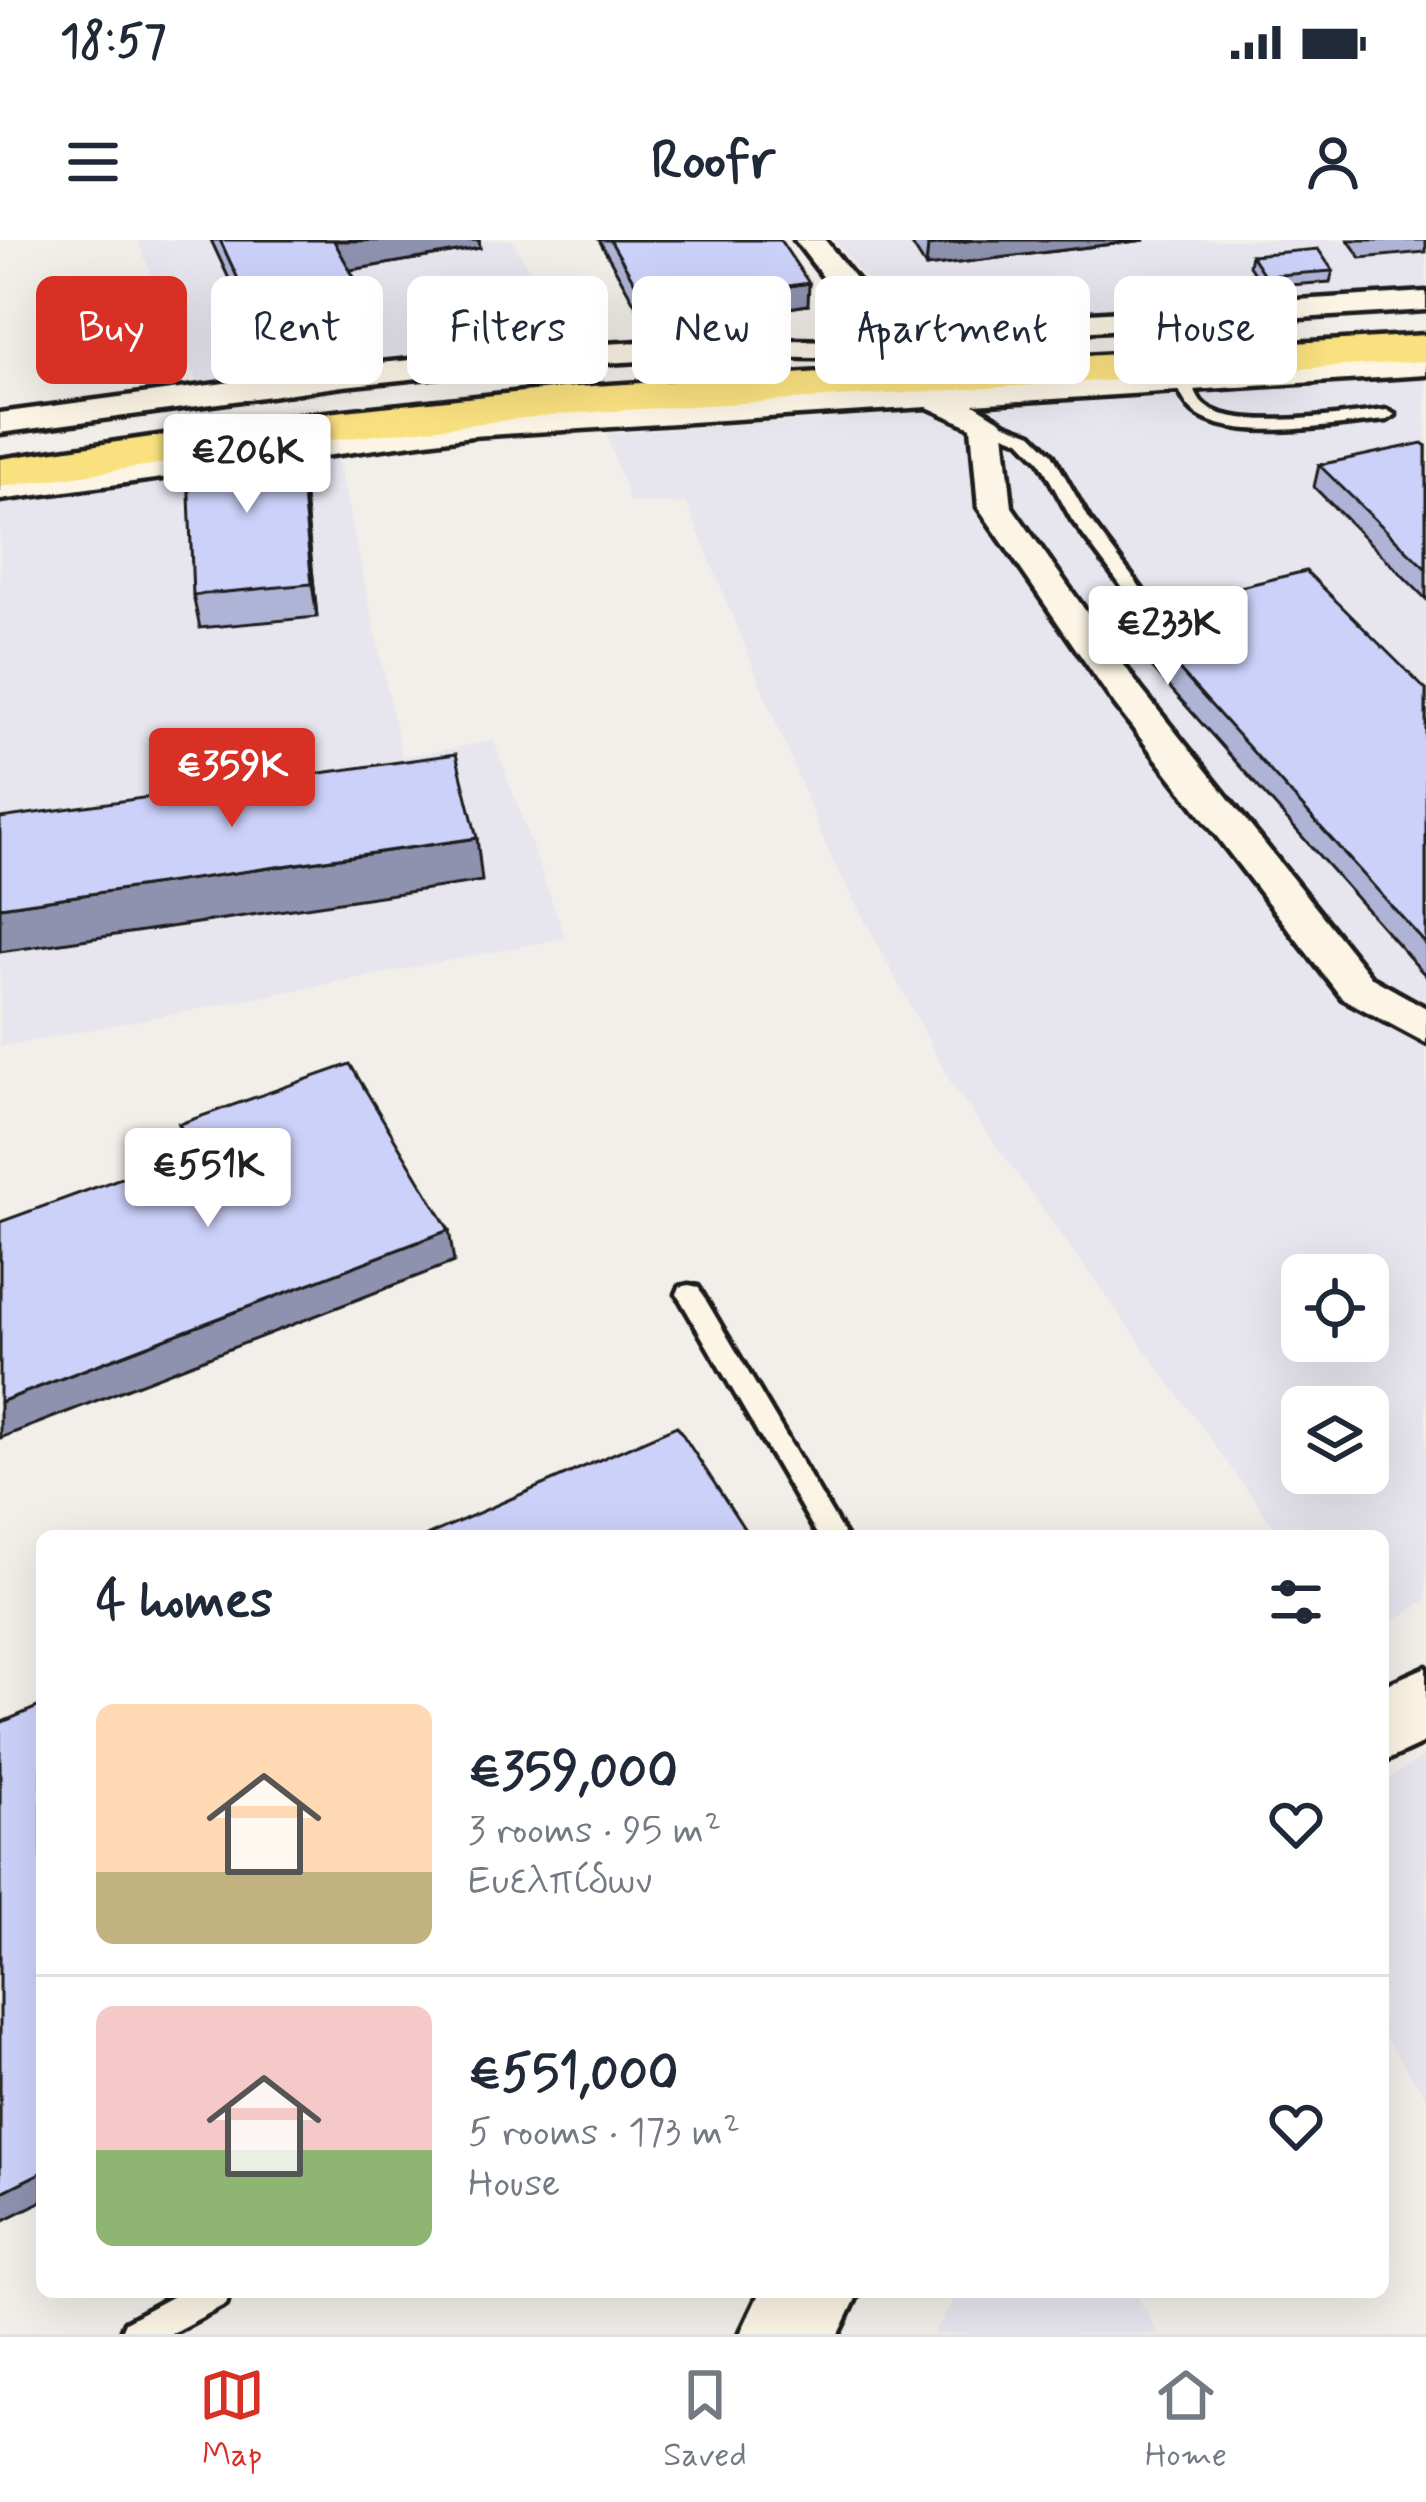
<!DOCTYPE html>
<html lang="en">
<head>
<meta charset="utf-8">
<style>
  :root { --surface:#fff; --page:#f6f6f7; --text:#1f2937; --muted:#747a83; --line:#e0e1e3; --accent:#d93025 }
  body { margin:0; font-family:Mynerve,sans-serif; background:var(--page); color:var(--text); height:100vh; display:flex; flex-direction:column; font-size:45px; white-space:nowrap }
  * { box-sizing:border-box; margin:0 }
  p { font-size:39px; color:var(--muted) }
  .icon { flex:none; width:66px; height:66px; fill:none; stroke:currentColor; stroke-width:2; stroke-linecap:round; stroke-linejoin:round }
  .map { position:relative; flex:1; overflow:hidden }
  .side { position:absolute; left:36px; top:1290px; width:1353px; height:768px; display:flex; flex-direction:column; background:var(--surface); border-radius:18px; box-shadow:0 12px 48px #0002 }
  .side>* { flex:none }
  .hud { position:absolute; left:36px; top:36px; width:1356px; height:108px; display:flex; gap:24px }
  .buttons { position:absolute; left:1281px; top:1014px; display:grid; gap:24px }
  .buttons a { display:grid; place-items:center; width:108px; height:108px; border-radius:18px; background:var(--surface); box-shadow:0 12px 48px #0002; font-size:60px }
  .price { position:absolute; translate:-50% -102px; padding:0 27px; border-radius:12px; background:#fff; color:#222; font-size:39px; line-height:78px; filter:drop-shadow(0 3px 6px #0008) }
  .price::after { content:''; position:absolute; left:50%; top:72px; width:36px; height:27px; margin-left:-18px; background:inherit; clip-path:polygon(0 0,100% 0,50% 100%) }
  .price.active { background:var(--accent); color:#fff }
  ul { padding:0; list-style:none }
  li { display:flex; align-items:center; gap:36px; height:300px; padding:0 60px }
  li+li { border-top:3px solid var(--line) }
  li span { display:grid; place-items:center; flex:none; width:336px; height:240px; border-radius:18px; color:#555 }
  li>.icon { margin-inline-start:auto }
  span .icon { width:144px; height:144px; fill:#fffc; stroke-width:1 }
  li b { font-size:51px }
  h2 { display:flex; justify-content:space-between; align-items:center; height:144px; padding:0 60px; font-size:51px }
  .pill { padding:0 42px; border-radius:18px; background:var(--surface); box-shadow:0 12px 48px #0002; font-size:42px; line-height:108px }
  .pill.active { background:var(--accent); color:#fff }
  .status { display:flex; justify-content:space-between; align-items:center; height:84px; padding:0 60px; background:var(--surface); direction:ltr }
  .status svg { height:33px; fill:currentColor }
  header { display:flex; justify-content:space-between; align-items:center; height:156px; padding:0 60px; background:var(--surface); font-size:54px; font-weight:700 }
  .menu { display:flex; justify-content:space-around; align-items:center; height:168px; border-top:3px solid var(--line); background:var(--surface); font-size:33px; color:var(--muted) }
  .menu a { display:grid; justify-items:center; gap:6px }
  .menu .active { color:var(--accent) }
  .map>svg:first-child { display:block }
</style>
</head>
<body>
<div class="status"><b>18:57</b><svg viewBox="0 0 49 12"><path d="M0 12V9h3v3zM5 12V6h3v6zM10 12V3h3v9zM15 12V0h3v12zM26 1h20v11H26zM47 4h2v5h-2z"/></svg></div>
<header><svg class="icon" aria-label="menu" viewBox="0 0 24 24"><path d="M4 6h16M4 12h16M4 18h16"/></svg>Roofr<svg class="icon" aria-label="person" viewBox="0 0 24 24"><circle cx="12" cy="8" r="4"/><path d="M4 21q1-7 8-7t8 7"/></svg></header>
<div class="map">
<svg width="1426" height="2094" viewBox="0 0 1426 2094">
  <rect width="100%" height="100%" fill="#f2eee9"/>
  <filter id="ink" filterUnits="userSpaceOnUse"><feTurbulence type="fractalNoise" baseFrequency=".00833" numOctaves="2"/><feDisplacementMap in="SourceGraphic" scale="24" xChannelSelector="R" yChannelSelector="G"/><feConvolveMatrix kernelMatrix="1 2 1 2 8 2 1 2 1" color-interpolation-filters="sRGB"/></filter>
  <g filter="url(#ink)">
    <g fill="#e7e5ee" fill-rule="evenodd">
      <path d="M137 0H512L577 111 404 120 197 143Z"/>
      <path d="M835 0H1426V53L1014 81 908 93Z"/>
      <path d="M1426 139V1359L1383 1390V1296H1281L953 846 830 615 687 264 630 262 606 194ZM1302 1035H1368V1101H1302ZM1302 1167H1368V1233H1302Z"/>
      <path d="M337 216 402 517 494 501 565 698 0 807V258L214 225Z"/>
      <path d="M1426 1516V1856L1383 1795V1542Z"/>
      <path d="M959 2052H1135L1158 2094H933Z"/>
    </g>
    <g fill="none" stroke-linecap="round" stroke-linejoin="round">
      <defs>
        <g id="lane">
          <path d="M1182 135 1188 137C1192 144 1196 155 1201 162 1229 194 1347 174 1387 170L1395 175 1387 180C1339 184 1233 204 1194 172 1184 164 1180 151 1174 140Z"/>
          <path d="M987 177 1032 194 1052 214 1089 279 1161 375 1158 379H1146L1072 280 1039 220 1020 200 981 185 979 182Z"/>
          <path d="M689 1045 698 1047 845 1296H818L677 1054 680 1047Z"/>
          <path d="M181 2052H230L226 2064 170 2094H120L125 2082Z"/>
        </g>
        <g id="street">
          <path d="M795 0H825L908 105 913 112 908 119 713 117 515 128 343 146 0 193V173L343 127 515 109 713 98 873 102Z"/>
          <path d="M1426 52V70L1077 92 999 115 983 106 988 99 1074 74Z"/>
          <path d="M1426 117V135L974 164 1003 182 1012 267 1141 449 1372 738 1426 768V803L1342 758 1115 465 978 267 971 187 927 167 472 196 0 260V240L472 176Z"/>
        </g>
        <g id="secondary">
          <path d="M1426 1427V1502L1383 1522V1446Z"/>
          <path d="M760 2052H859L839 2094H740Z"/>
        </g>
        <path id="primary" d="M1426 95V121L561 174 289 205 0 247V219L289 177 561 148Z"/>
      </defs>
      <use href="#lane" stroke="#1c1c1c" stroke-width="9"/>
      <use href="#street" stroke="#1c1c1c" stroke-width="9"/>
      <use href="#secondary" stroke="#1c1c1c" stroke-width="9"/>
      <use href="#primary" stroke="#1c1c1c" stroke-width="9"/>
      <use href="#lane" fill="#fcf5e5" fill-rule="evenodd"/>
      <use href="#street" fill="#fcf5e5" fill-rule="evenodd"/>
      <use href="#secondary" fill="#fcf5e5" fill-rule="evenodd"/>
      <use href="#primary" fill="#fae180" fill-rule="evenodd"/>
    </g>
    <g fill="#afb4d7" stroke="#1c1c1c" stroke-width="3">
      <path d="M211 0H479L480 8 350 30 368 63 372 95 264 114Z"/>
      <path d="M599 0H780L808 65 649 89Z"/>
      <path d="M909 0H1145L926 27Z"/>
      <path d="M1348 0H1426V12L1361 18Z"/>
      <path d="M1251 15 1333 31 1330 42 1263 47 1249 26Z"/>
      <path d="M297 196 302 229 317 377 200 388 193 355Z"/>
      <path d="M1426 206V359L1314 247 1319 225Z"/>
      <path d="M1129 374 1426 450V736L1125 397Z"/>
      <path d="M179 884 454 1022 188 915Z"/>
    </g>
    <g fill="#8f92af" stroke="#1c1c1c" stroke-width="3">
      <path d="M479 0 480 8 339 32 334 1Z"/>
      <path d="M974 0H1145L926 27 928 6Z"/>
      <path d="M809 43 808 65 649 89V67Z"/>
      <path d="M368 63 372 95 264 114 258 82Z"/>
      <path d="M297 196 302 229 317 377 312 344Z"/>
      <path d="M477 598 482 641 0 712V667Z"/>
      <path d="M449 990 454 1022 0 1198V1162Z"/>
      <path d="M42 1932V1961L0 1982V1953Z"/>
    </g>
    <g fill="#ccd1fa" stroke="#1c1c1c" stroke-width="3">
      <path d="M220 0H338L334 1 368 63 258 82Z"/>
      <path d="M610 0H780L809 43 649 67Z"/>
      <path d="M924 0H974L928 6Z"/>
      <path d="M1318 9 1333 31 1265 36 1251 15Z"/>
      <path d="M297 196 312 344 193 355 187 206Z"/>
      <path d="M1422 203 1426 206V329L1319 225Z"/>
      <path d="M1306 331 1426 450V704L1129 374Z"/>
      <path d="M456 514 477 598 0 667V578Z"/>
      <path d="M350 824 449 990 0 1162V982L193 912 179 884Z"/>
      <path d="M677 1186 749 1296H426Z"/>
      <path d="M42 1465V1932L0 1953V1483Z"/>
    </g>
  </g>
</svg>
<div class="buttons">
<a><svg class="icon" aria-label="locate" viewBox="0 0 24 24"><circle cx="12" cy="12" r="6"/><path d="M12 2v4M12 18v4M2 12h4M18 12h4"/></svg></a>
<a><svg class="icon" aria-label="layers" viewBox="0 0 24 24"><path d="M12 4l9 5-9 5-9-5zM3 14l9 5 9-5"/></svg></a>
</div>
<b class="price" style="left:247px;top:276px">€206K</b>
<b class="price" style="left:1168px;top:448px">€233K</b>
<b class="price active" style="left:232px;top:590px">€359K</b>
<b class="price" style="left:208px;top:990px">€551K</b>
<div class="hud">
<a class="pill active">Buy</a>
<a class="pill">Rent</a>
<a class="pill">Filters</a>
<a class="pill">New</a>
<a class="pill">Apartment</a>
<a class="pill">House</a>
</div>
<section class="side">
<h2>4 homes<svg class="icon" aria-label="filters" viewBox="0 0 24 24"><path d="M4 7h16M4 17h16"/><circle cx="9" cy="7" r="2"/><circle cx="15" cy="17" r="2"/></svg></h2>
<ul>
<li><span style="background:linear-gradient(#ffd9b3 70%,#c2b280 0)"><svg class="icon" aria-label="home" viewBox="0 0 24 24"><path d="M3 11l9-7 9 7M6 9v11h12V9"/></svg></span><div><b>€359,000</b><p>3 rooms · 95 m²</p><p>Ευελπίδων</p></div><svg class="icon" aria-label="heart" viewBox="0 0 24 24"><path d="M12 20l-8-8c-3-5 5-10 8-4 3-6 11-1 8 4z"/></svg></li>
<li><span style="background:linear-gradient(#f6c9c9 60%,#8fb573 0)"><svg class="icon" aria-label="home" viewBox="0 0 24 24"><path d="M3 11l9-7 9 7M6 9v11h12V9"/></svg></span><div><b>€551,000</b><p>5 rooms · 173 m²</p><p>House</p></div><svg class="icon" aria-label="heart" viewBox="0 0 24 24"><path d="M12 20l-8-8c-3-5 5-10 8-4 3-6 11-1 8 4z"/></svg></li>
</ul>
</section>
</div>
<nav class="menu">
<a class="active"><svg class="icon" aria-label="map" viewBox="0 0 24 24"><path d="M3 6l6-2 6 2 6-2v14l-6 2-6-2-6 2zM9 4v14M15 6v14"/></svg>Map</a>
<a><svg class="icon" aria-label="saved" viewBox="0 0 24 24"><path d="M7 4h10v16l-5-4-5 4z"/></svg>Saved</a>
<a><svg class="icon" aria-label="home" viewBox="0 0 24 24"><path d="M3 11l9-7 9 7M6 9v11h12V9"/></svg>Home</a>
</nav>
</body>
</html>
